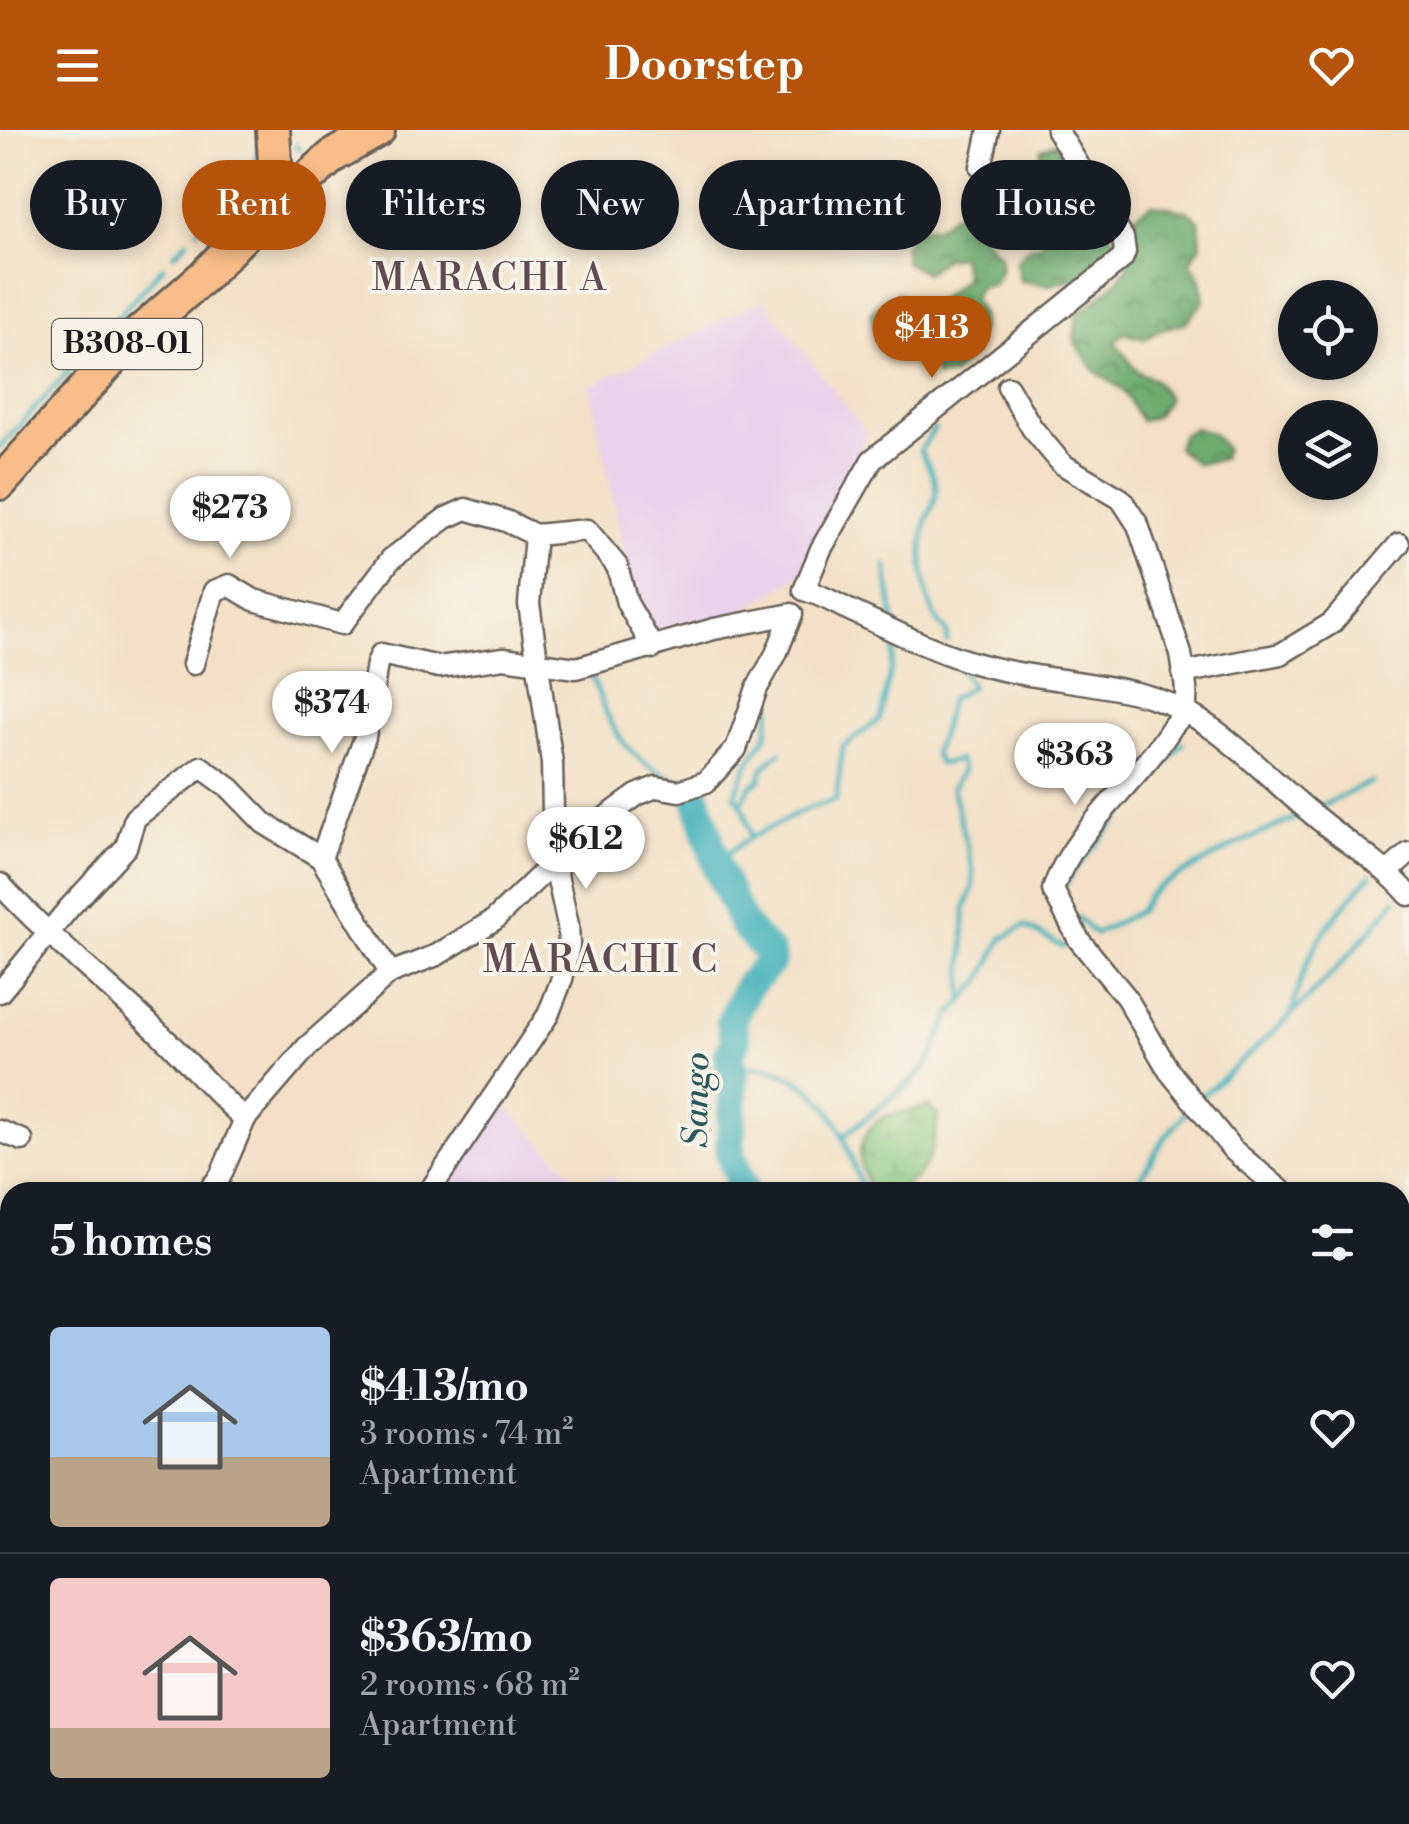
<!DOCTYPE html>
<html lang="en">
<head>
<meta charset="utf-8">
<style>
  :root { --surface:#171b24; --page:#20242c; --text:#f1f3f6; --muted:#9ea1a6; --line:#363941; --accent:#b45309 }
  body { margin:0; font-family:"Libre Bodoni",serif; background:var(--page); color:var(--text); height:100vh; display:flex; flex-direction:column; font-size:38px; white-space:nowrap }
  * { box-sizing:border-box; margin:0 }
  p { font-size:32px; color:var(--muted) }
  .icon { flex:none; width:55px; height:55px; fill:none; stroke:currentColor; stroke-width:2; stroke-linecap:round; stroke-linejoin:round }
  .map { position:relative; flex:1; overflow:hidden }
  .details { position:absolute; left:0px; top:1052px; width:1410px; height:642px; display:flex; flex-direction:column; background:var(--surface); border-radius:30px 30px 0 0; box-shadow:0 5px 15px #0003 }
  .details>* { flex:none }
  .guide { position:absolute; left:30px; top:30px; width:1350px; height:90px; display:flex; gap:20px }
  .fabs { position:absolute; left:1278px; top:150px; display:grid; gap:20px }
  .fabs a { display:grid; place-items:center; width:100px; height:100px; border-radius:50%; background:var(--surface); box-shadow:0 5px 15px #0003; font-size:50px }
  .price { position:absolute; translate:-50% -85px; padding:0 22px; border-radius:35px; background:#fff; color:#222; font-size:32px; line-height:65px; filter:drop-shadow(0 2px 5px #0008) }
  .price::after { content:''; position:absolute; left:50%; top:60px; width:30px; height:22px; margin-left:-15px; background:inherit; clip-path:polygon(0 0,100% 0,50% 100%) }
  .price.selected { background:var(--accent); color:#fff }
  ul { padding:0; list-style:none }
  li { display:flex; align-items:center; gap:30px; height:250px; padding:0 50px }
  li+li { border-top:2px solid var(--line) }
  li span { display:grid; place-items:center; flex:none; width:280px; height:200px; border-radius:10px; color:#555 }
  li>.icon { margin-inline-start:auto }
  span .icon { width:120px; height:120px; fill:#fffc; stroke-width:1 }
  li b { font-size:42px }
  h2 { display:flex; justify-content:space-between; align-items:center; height:120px; padding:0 50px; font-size:42px }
  .tag { padding:0 35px; border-radius:45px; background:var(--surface); box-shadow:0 5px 15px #0003; font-size:35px; line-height:90px }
  .tag.selected { background:var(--accent); color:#fff }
  header { display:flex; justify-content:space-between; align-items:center; height:130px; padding:0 50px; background:var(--accent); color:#fff; font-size:45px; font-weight:800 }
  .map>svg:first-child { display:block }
</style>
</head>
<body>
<header><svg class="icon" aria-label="menu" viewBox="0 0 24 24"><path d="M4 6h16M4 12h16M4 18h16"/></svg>Doorstep<svg class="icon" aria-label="heart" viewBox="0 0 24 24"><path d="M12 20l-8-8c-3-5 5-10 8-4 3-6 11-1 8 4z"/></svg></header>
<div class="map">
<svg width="1409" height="1694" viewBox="0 0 1409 1694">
  <defs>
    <pattern id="forest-crowns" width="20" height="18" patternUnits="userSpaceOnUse" patternTransform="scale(2.5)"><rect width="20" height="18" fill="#6eac6e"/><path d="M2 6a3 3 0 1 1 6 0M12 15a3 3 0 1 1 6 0" fill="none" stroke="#5a8b5a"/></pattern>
    <pattern id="wetland-marsh" width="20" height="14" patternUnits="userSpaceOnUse" patternTransform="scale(2.5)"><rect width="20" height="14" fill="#89c87f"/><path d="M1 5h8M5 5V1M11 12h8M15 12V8" fill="none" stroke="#76ab6d"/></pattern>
  </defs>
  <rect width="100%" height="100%" fill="#f7f3e8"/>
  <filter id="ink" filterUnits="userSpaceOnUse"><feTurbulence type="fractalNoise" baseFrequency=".01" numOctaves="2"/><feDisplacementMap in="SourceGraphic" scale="20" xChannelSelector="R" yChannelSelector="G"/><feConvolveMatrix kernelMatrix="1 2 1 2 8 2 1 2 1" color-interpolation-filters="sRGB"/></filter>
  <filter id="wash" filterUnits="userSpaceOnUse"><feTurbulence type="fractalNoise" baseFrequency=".0048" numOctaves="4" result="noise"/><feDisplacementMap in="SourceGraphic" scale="40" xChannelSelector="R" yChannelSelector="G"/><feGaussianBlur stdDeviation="2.25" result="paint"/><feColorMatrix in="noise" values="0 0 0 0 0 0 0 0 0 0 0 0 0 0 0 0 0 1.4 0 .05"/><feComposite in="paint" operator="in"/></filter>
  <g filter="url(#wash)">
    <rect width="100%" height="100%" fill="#f3e0c6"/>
    <g fill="#ead1ec">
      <path d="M763 170 866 302 805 442 731 489 641 506 590 256Z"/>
      <path d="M501 970 580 1053 612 1046 627 1062H434Z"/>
    </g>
    <g fill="url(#forest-crowns)" stroke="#456445" stroke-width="2.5">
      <path d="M1055 13 1114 109 1117 126 1107 140 1050 155 1020 151 1016 132 1029 117 1041 114 1060 80 1049 68H1031L1023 97 995 93 981 105 1001 127 1000 141 994 154 978 157 973 169 982 187 980 201 966 210 943 211 937 222 906 229 875 201 871 183 878 175 898 163 908 174 923 182 965 148 961 126 945 128 926 143 905 132 904 115 917 97H937L973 70 982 72 989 68 977 55 981 41 997 36 1040 41 1041 19Z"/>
      <path d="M1151 74 1188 81 1199 90 1201 116 1190 131 1201 149 1204 171 1185 193 1158 200 1144 209 1123 203 1115 212 1138 242 1155 250 1168 269 1155 287 1141 291 1123 260 1095 241 1074 211 1077 185C1117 152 1139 142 1134 86Z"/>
      <path d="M955 220 962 223 964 232 953 245 936 247 933 238Z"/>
      <path d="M1195 298 1214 304 1225 319 1222 329 1197 334 1177 318 1182 305Z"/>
    </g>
    <path fill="url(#wetland-marsh)" stroke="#52724e" stroke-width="2.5" d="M928 976 938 984C934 1028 922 1063 871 1062 861 1037 852 1021 871 997 875 992 882 986 890 985 903 982 915 981 928 976Z"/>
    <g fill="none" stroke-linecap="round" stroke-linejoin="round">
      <g stroke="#41b1ba" stroke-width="5">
        <path d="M296 16 300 19"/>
        <path d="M198 99 251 38 257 28 258 14"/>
        <path d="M174 124 187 111"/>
        <path d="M934 299 920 321C926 332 935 345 936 358 937 372 928 383 925 396 920 426 923 481 947 502V512"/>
        <path d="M0 317 163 137"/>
        <path d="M886 435 895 497"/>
        <path d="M960 538 971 557 949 570 943 598 934 622 939 634 959 630 963 640 952 658 973 740V758L965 779 963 868"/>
        <path d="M591 544C612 600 622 628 680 652"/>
        <path d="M741 673 751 656 760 650 763 638 780 622"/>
        <path d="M1315 679 1371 652"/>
        <path d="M751 707 809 678 836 670 843 617 880 589 897 508"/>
        <path d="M718 730 751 707 744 679 735 665 748 633 767 605 771 576"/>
        <path d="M1065 756 1072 742 1183 613"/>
        <path d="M1078 788 1095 804 1139 781 1148 766 1160 756 1241 712 1305 684"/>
        <path d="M1292 883C1305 819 1329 792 1371 745"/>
        <path d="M734 942C774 926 821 958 838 995 848 1016 855 1040 863 1062"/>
        <path d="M1198 969C1270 907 1337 845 1396 769"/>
        <path d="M842 1007 917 947 930 930 951 884 982 850 1002 809 1024 796 1064 817"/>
        <path d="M1132 1062 1163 1010 1187 981"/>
      </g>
      <g stroke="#41b1ba" stroke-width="30">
        <path d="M696 665 718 740 743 795 770 824 771 831 747 857 731 892 736 911 728 926 734 942 730 1024 744 1062"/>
        <path d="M681 1694V1685"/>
      </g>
    </g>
  </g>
  <g filter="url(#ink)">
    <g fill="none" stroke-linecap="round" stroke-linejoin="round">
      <path stroke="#c8b9a4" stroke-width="32" stroke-dasharray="32 16" stroke-linecap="butt" d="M282 80 301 64"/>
      <defs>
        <g id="minor">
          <path d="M1057 0 1123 108 1125 122 1122 129 872 330 821 419 804 460C819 464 831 471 845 478 886 497 928 519 971 532 1030 550 1092 550 1151 567 1215 587 1260 641 1310 682 1343 711 1380 731 1409 765"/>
          <path d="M981 37 989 0"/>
          <path d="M1008 257 1032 298 1062 334 1121 369 1138 395 1181 524C1183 540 1189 563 1185 579 1184 585 1176 591 1172 597 1138 652 1071 702 1053 760L1079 810 1126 867 1169 941 1233 1020 1283 1062"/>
          <path d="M193 534 214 461 229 455 254 470 342 494 391 429 446 388 466 379 506 391 535 405 587 400 617 436 627 473 653 518"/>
          <path d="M1183 543 1281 524 1332 493 1399 414"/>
          <path d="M1389 741 1409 723"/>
          <path d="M0 754C50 809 110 855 163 907 191 934 215 964 245 989"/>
          <path d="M0 862 69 778 126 717 135 688 201 637 230 658 264 693 321 728 390 843"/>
          <path d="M0 1001 22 1010"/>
          <path d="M207 1062 220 1047 245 989 307 917 390 843 437 825 494 790 584 703 637 665 656 657 679 661 706 652 736 619 757 558 776 524 792 484 714 499 576 538 504 528 439 537 381 524 377 534 365 607 321 728"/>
          <path d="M429 1062 548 885 562 849 569 815 568 795 554 731 552 633 529 474 535 405"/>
          <path d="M0 1217 10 1212"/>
          <path d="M0 1268 10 1287"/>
          <path d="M0 1443 10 1448"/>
          <path d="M244 1694 247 1685"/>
        </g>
        <g id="trunk">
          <path d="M308 48 334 25 378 0"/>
          <path d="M0 353 123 217 204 146 263 85 275 32 273 0"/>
        </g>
      </defs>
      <use href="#minor" stroke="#676158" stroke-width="25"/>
      <use href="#trunk" stroke="#676158" stroke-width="38"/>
      <use href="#minor" stroke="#fff" stroke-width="20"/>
      <use href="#trunk" stroke="#f8bd89" stroke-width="32"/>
    </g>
  </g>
  <g text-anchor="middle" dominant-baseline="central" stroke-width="8" stroke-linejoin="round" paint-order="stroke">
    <rect fill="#f7f3e8" stroke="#5e5c59" stroke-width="2.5" x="52" y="189" width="150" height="50" rx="8"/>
    <g font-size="30" font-weight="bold" fill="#1c1c1c">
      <text x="127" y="214">B308-01</text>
    </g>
    <g font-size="35" font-style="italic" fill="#2b585b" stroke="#f7f3e8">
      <text transform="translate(697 970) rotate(-89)">Sango</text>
    </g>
    <g font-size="38" letter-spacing="2.5" fill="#614a51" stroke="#f7f3e8">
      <text x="490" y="148">MARACHI A</text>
      <text x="601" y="830">MARACHI C</text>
    </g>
  </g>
</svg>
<div class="fabs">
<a><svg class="icon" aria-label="locate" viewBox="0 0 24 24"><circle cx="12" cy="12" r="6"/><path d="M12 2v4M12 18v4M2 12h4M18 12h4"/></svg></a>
<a><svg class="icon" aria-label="layers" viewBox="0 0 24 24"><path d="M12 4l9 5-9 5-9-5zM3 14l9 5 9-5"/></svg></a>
</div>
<b class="price selected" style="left:932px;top:251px">$413</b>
<b class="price" style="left:230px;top:431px">$273</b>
<b class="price" style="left:332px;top:626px">$374</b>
<b class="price" style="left:1075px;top:678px">$363</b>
<b class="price" style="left:586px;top:762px">$612</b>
<div class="guide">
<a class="tag">Buy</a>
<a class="tag selected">Rent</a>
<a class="tag">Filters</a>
<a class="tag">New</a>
<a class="tag">Apartment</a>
<a class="tag">House</a>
</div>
<section class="details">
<h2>5 homes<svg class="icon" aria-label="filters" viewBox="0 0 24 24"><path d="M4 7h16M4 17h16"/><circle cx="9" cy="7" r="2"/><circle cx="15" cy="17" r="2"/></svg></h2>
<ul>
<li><span style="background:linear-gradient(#a9c7e8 65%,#b9a48a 0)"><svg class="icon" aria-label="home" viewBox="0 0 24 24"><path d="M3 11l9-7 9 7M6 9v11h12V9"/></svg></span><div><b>$413/mo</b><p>3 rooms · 74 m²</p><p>Apartment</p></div><svg class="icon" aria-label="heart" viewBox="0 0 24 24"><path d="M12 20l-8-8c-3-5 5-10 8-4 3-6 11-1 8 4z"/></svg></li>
<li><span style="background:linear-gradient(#f6c9c9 75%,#b9a48a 0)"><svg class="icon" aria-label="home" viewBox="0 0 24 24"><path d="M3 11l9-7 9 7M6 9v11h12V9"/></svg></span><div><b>$363/mo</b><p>2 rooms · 68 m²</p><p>Apartment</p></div><svg class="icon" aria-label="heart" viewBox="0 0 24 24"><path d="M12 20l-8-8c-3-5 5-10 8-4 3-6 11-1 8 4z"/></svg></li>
</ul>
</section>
</div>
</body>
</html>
